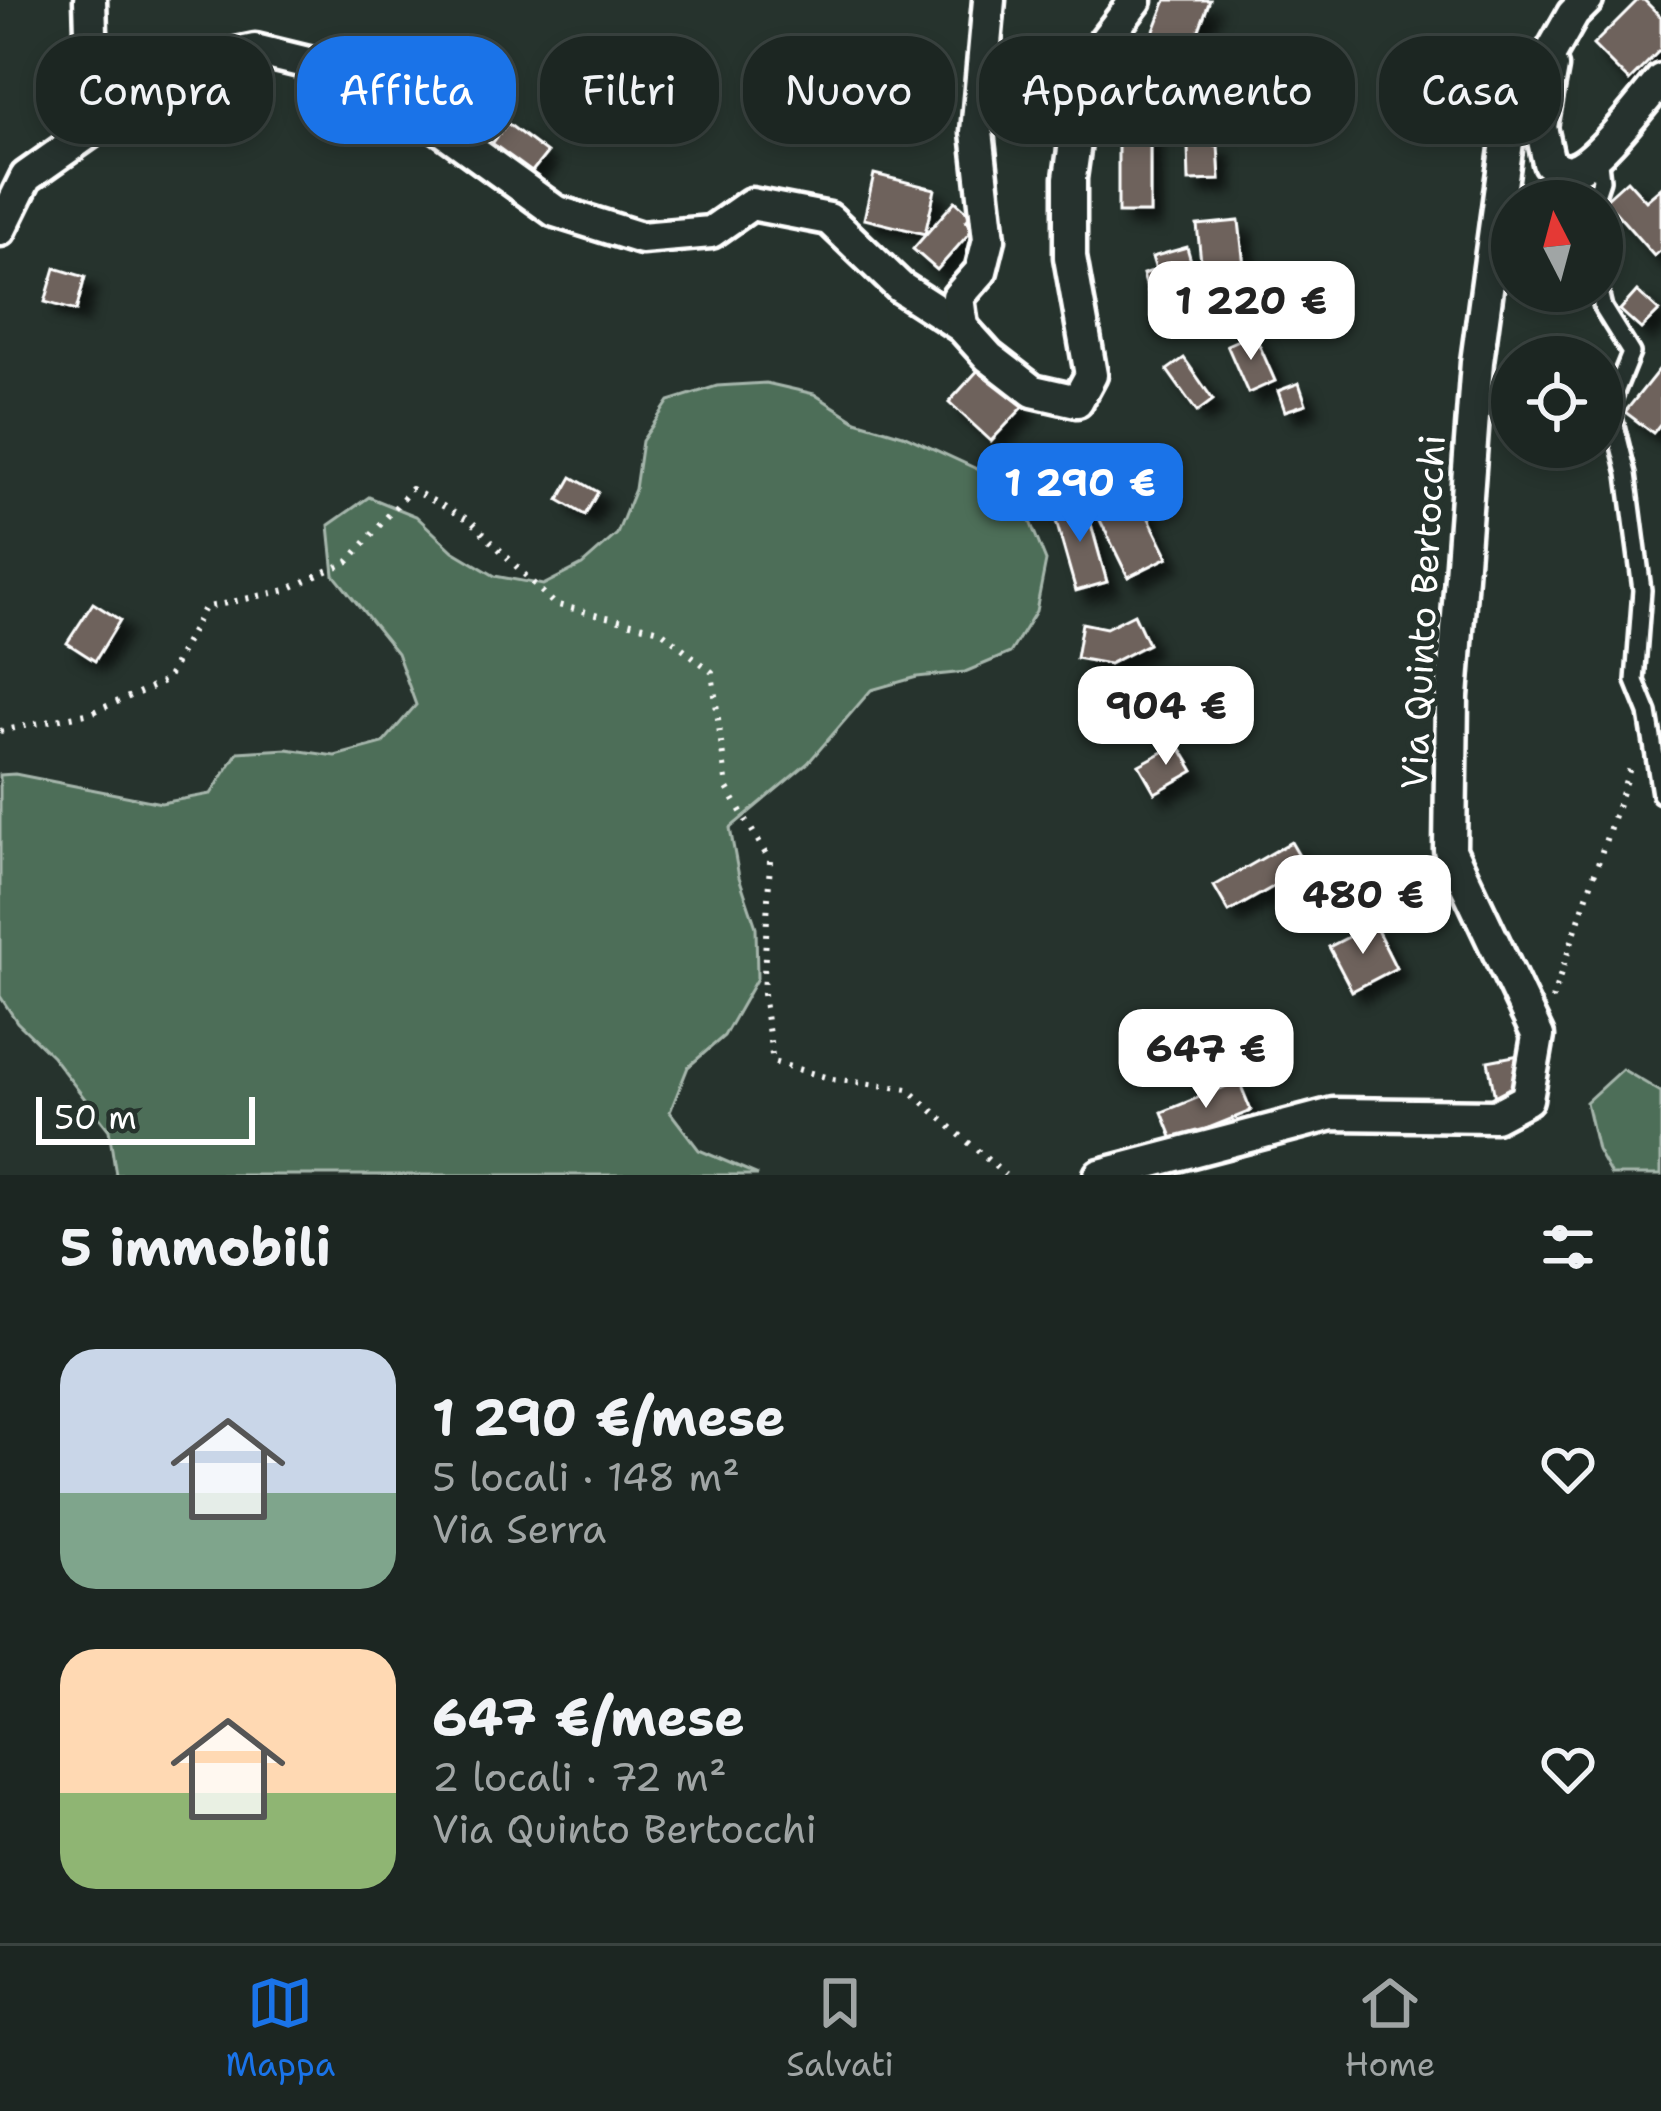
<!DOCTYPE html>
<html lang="it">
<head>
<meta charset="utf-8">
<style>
  :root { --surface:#1c2622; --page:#252e2a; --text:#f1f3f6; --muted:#a0a5a5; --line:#3a4340; --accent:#1a73e8 }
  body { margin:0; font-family:"Shantell Sans",sans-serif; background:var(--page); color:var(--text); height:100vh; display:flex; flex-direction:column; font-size:45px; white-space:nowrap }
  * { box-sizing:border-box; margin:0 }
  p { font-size:39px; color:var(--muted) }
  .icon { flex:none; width:66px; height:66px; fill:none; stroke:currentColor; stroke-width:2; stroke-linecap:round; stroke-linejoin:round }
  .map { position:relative; height:1175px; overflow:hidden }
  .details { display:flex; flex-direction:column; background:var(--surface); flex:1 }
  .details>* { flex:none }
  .guide { position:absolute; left:36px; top:36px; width:1590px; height:108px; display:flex; gap:24px }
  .needle { width:78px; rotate:354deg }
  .controls { position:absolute; left:1491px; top:180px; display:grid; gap:24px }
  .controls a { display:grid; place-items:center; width:132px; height:132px; border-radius:50%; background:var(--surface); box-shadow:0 6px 18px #0003,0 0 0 3px var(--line); font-size:60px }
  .scale { position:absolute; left:36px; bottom:30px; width:219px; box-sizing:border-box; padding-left:12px; border:6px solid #fff; border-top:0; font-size:33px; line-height:42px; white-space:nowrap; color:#fff; -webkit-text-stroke:9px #26332d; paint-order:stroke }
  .price { position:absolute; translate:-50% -102px; padding:0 27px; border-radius:24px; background:#fff; color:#222; font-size:39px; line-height:78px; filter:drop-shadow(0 3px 6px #0008) }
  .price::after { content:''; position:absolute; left:50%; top:72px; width:36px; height:27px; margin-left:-18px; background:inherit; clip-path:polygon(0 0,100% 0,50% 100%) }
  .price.selected { background:var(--accent); color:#fff }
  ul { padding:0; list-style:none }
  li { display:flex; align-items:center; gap:36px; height:300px; padding:0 60px }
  li span { display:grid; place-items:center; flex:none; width:336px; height:240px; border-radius:36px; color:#555 }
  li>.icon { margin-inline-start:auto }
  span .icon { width:144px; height:144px; fill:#fffc; stroke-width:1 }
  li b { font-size:51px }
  h2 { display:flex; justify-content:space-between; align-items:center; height:144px; padding:0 60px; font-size:51px }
  .pill { padding:0 42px; border-radius:48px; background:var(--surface); box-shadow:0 6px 18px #0003,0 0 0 3px var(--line); font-size:42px; line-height:108px }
  .pill.selected { background:var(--accent); color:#fff }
  .tabs { display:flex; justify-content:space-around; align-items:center; height:168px; border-top:3px solid var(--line); background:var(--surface); font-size:33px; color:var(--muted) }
  .tabs a { display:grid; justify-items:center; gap:6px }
  .tabs .selected { color:var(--accent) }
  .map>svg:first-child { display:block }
</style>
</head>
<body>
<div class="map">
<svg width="1661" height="1175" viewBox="0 0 1661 1175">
  <defs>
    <filter id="shadow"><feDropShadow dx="11" dy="11" stdDeviation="6" flood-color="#0009"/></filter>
  </defs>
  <rect width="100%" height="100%" fill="#26332d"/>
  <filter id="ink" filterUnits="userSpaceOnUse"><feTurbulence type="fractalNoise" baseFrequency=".00833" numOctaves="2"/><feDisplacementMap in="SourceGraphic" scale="24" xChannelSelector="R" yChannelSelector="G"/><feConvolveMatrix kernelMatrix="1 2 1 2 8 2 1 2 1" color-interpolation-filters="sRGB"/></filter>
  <g filter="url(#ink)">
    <g fill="#4e6e58" stroke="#a6b6ac" stroke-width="3">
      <path d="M766 383 814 394 856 421 903 435 994 477 1027 514 1046 561 1036 611 1010 653 965 672 917 677 871 690 808 763 730 828 739 877 756 927 757 978 724 1036 688 1067 670 1112 699 1150 758 1175H116L109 1130 52 1056 17 1022 0 996V775L15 774 161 803 211 794 238 752 287 749 335 756 383 743 416 705 397 653 334 575 329 525 369 497 416 516 453 551 495 576 543 585 582 565 617 534 635 489 642 441 669 401 717 386Z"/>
      <path d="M1622 1069 1661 1092V1175H1611L1597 1150 1586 1102Z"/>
    </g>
    <g fill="#6e625b" stroke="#fff" stroke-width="3" filter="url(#shadow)">
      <path d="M1166 0H1210L1191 51 1152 36Z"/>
      <path d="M1638 0H1644L1661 17V49L1629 81 1593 45Z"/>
      <path d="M1117 48 1191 59 1189 76 1178 75 1172 117 1108 107Z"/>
      <path d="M507 123 547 153 530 174 491 145Z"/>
      <rect x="1118" y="131" width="32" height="82"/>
      <path d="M1218 145 1220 180 1189 181 1188 146Z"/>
      <path d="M874 174 935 189 925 234 864 219Z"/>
      <path d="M1627 180 1646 201 1661 188V250L1654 256 1605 200Z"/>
      <path d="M955 201 971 215 966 221 974 228 937 270 913 249Z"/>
      <path d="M1239 221 1244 266 1202 270 1197 225Z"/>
      <path d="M1187 247 1203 304 1155 317 1143 274 1156 270 1152 257Z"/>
      <path d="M55 268 85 277 76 311 45 302Z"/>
      <path d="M1637 291 1659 311 1641 329 1620 310Z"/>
      <path d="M1254 333 1275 381 1248 393 1227 345Z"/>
      <path d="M1184 358 1213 400 1197 412 1167 370Z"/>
      <path d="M982 366 1024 406 991 441 949 402Z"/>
      <path d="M1661 367V423L1653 433 1625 412Z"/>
      <path d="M1299 383 1306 404 1285 411 1278 391Z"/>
      <path d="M572 477 598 492 585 515 559 500Z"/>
      <path d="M1135 490 1168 557 1128 577 1095 510Z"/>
      <path d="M1084 499 1107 582 1076 591 1052 507Z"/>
      <path d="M93 603 120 620 95 661 67 643Z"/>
      <path d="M1134 614 1148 644 1109 664 1076 658 1082 623 1106 628Z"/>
      <path d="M1178 744 1194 771 1155 793 1139 765Z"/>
      <path d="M1291 842 1306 868 1229 912 1214 886Z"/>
      <path d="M1374 924 1396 968 1352 991 1329 947Z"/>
      <path d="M1519 1055 1527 1091 1495 1098 1488 1061Z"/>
      <path d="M1239 1081 1251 1111 1174 1142 1162 1112Z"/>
    </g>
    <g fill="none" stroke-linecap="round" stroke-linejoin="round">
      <defs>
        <g id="lane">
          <path d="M1594 201 1601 180 1598 155"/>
          <path d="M1599 291 1603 308 1631 353 1610 405 1627 474 1642 590 1635 681 1648 713 1661 794"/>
        </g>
        <g id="street">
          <path d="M90 0 94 129"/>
          <path d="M1552 67 1541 127 1549 163C1557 168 1565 173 1575 169 1599 161 1643 101 1661 80"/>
          <path d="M0 230 26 177 94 129 150 100 188 64 255 50 341 71 396 96 555 211 641 238 711 232 751 204 829 219 900 287 962 327 989 357 1033 391 1077 401 1091 375 1070 257V178L1084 78 1100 47 1136 0"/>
          <path d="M962 327 958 297 981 271 989 239 977 132 989 0"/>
          <path d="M1100 1175 1333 1114 1495 1116 1527 1099 1538 1036 1450 850 1452 697 1477 362 1509 127 1573 14 1587 0"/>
        </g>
      </defs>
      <use href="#lane" stroke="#fff" stroke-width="24"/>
      <use href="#street" stroke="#fff" stroke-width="39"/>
      <g stroke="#fff" stroke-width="6" stroke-dasharray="3 9" stroke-linecap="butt">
        <path d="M0 731 91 713 166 681 204 608 286 590 349 561 411 489 471 521 554 604 660 630 712 672 727 788 770 861 763 994 773 1062 832 1079 908 1089 1005 1175"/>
        <path d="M1552 1000 1632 762"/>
      </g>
      <use href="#lane" stroke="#26332d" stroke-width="15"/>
      <use href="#street" stroke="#26332d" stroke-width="30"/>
    </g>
  </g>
  <g text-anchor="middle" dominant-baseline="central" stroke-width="10" stroke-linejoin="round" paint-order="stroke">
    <g font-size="36" fill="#fff" stroke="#26332d">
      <text transform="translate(1423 612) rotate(-87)">Via Quinto Bertocchi</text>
    </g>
  </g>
</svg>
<div class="controls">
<a><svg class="needle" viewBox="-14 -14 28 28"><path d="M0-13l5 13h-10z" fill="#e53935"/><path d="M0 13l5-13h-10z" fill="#a0a5a5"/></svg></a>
<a><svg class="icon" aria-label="locate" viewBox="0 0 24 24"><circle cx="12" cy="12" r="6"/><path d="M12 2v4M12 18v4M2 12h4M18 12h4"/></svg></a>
</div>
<div class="scale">50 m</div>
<b class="price" style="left:1251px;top:363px">1 220 €</b>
<b class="price selected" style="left:1080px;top:545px">1 290 €</b>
<b class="price" style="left:1166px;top:768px">904 €</b>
<b class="price" style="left:1363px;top:957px">480 €</b>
<b class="price" style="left:1206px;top:1111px">647 €</b>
<div class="guide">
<a class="pill">Compra</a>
<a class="pill selected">Affitta</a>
<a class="pill">Filtri</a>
<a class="pill">Nuovo</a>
<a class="pill">Appartamento</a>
<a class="pill">Casa</a>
</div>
</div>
<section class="details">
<h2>5 immobili<svg class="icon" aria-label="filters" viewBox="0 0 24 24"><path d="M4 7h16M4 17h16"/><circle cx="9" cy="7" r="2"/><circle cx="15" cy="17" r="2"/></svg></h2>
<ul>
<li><span style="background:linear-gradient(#c9d6e8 60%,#7fa58c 0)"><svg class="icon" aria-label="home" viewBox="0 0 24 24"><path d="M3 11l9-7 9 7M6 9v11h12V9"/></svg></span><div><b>1 290 €/mese</b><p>5 locali · 148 m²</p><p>Via Serra</p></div><svg class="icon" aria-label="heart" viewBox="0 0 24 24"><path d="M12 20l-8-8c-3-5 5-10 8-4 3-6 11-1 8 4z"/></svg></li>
<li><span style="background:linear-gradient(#ffd9b3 60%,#8fb573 0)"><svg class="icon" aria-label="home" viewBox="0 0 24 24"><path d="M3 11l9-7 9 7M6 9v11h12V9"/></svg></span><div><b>647 €/mese</b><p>2 locali · 72 m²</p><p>Via Quinto Bertocchi</p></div><svg class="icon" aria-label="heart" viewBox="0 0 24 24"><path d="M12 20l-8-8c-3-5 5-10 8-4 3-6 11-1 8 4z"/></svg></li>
</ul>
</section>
<nav class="tabs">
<a class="selected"><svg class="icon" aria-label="map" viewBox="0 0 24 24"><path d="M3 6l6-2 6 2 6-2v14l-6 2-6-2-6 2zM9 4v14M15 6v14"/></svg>Mappa</a>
<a><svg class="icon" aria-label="saved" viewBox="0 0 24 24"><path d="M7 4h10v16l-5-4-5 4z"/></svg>Salvati</a>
<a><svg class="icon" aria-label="home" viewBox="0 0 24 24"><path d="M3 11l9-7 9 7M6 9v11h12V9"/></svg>Home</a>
</nav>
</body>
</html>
